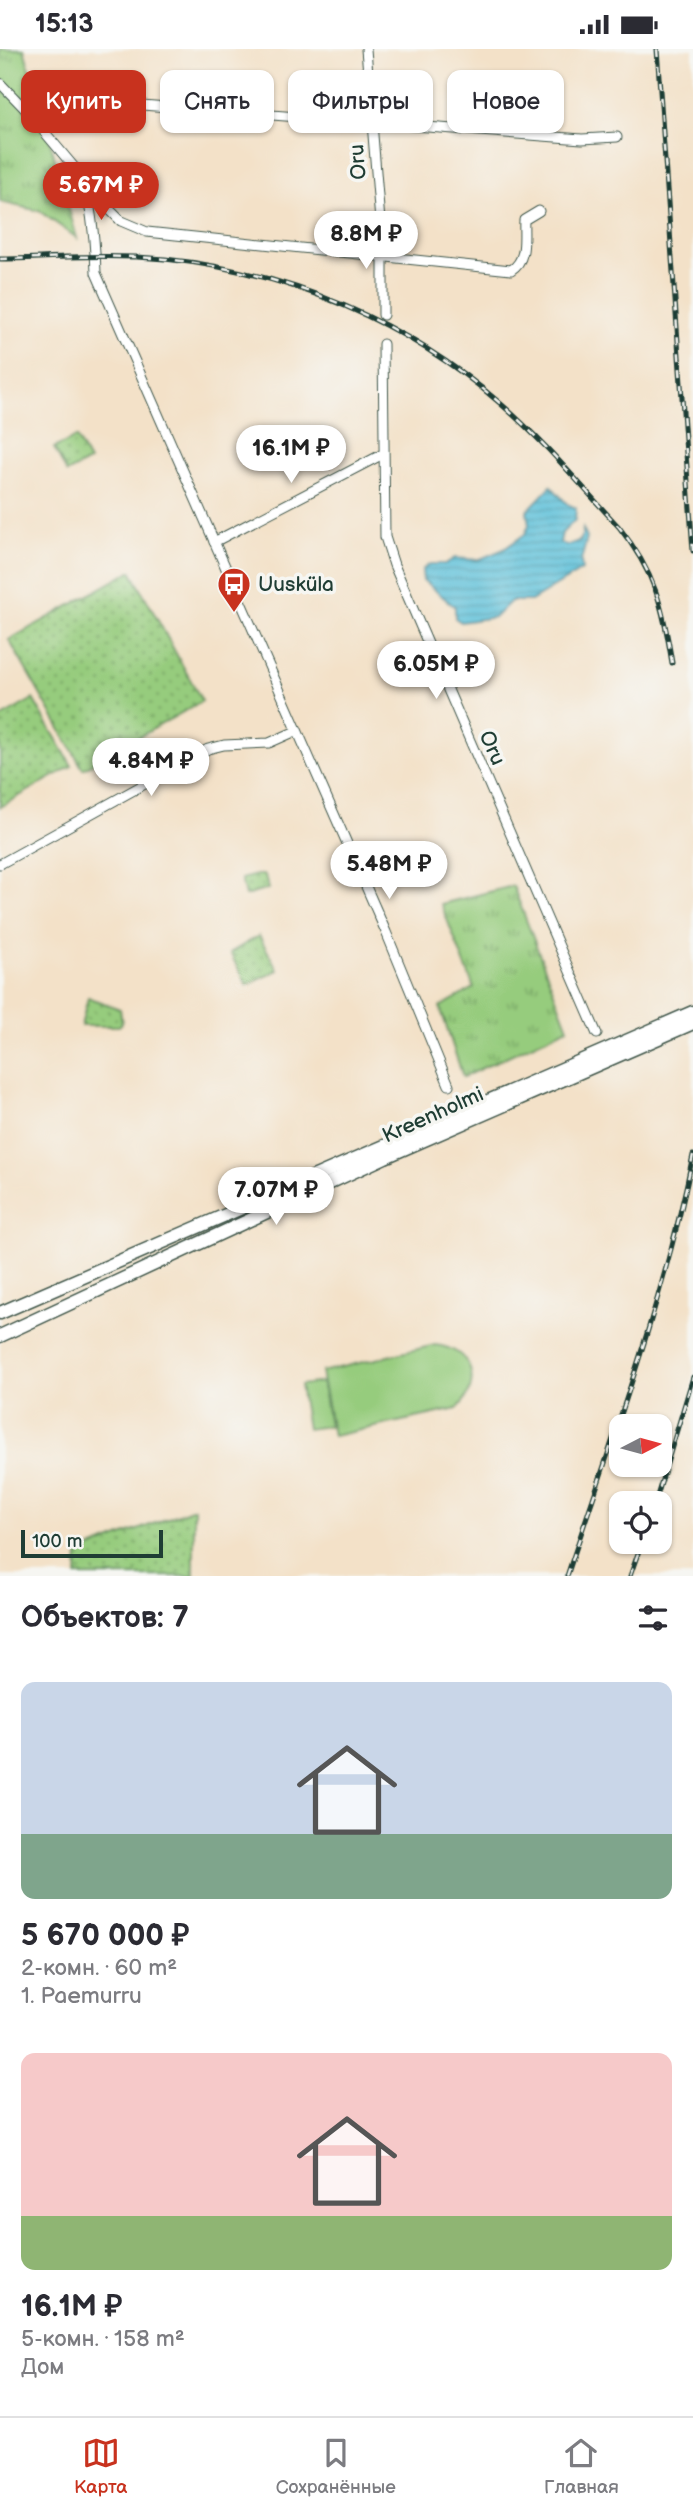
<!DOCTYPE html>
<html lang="ru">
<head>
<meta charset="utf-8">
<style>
  :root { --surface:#fff; --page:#f7f7f7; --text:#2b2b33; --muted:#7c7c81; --line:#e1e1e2; --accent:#c8321e }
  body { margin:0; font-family:"Balsamiq Sans",sans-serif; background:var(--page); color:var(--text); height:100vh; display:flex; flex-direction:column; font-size:26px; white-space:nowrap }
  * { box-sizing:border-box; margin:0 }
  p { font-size:23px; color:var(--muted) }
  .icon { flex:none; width:38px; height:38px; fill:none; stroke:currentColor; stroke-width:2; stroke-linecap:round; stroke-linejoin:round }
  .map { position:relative; height:1527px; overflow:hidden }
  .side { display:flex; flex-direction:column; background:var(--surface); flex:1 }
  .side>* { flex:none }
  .banner { position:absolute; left:21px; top:21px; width:651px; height:63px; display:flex; gap:14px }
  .needle { width:46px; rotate:84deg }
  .tools { position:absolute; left:609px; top:1365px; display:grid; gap:14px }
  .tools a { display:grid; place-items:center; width:63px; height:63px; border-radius:14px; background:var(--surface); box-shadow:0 2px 5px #0004; font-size:35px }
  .scale { position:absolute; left:21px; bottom:18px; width:142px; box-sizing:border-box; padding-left:7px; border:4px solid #1f3d34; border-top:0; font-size:19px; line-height:24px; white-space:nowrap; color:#1f3d34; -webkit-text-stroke:5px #f6f6f2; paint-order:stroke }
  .price { position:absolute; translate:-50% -60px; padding:0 16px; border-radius:24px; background:#fff; color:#222; font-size:23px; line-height:46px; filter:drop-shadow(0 2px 4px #0008) }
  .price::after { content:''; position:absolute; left:50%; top:42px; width:21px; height:16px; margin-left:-10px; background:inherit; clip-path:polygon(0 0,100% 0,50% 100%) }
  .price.active { background:var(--accent); color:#fff }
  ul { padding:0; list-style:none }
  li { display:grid; align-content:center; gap:14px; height:371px; padding:0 21px }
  li span { display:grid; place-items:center; height:217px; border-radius:14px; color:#555 }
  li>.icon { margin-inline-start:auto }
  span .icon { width:126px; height:126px; fill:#fffc; stroke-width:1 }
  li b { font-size:30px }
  h2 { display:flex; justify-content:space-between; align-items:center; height:84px; padding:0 21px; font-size:30px }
  .chip { padding:0 24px; border-radius:14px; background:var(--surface); box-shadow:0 2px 5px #0004; font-size:24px; line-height:63px }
  .chip.active { background:var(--accent); color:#fff }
  .status { display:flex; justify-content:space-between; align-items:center; height:49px; padding:0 35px; background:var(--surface); direction:ltr }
  .status svg { height:19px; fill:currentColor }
  .tabs { display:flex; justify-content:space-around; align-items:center; height:98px; border-top:2px solid var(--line); background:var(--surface); font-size:19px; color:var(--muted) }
  .tabs a { display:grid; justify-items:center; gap:4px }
  .tabs .active { color:var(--accent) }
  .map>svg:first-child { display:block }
</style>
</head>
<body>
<div class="status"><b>15:13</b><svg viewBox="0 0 49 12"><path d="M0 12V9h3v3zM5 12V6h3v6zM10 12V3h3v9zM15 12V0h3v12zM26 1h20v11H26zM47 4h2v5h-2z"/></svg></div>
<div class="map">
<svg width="693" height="1527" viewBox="0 0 693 1527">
  <defs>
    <pattern id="grass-tufts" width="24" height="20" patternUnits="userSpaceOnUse" patternTransform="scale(1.75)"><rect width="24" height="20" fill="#96cc7d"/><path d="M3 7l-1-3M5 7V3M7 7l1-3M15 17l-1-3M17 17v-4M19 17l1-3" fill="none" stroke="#7aa767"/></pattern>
    <pattern id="park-dots" width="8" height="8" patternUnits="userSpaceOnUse" patternTransform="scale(1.75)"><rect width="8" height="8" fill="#96cc7d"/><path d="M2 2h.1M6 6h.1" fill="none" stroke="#7aa767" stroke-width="1.8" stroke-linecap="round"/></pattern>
    <pattern id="water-rules" width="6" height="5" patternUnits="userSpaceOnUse" patternTransform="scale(1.75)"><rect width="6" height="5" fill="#5bc0d9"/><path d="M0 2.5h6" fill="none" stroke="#4b9db1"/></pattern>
  </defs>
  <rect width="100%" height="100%" fill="#f6f6f2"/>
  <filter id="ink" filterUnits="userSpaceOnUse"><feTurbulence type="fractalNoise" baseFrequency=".0143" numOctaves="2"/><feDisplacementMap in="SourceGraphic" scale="14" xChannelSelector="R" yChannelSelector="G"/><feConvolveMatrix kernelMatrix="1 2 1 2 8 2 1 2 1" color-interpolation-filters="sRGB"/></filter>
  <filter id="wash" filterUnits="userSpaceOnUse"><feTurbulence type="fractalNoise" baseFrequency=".00686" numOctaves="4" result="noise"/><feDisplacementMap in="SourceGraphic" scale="28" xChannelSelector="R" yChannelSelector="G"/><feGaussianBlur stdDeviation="1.57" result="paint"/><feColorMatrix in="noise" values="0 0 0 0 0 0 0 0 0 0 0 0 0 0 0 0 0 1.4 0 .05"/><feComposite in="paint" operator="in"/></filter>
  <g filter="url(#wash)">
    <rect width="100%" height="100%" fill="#f3e1c8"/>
    <g fill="url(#grass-tufts)" stroke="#5a8458" stroke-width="2">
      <path d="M0 0H24L77 189 39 162 0 153Z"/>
      <path d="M513 837 568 979 463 1028 440 958 474 939 441 855Z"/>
    </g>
    <g fill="url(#park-dots)" stroke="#5a8458" stroke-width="2">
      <path d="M76 388 89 412 67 424 54 399Z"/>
      <path d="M131 522 202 652 83 720 9 591Z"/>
      <path d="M33 650 72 717 0 758V669Z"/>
      <path d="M257 826H265L268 840 245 847 241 830Z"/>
      <path d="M259 887 278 921 247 936 230 904Z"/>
      <path d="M88 948 120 960 122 974 119 977H81Z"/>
      <path d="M194 1459V1527H77L78 1504Z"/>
    </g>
    <g fill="#96cc7d" stroke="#5a8458" stroke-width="2">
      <path d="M435 1296C472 1300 484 1334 457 1360L333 1387 321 1323Z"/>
      <path d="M322 1333 329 1377 307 1380 300 1336Z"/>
    </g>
    <path fill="url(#water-rules)" stroke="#3d7e86" stroke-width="2" d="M551 437 567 455 576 459 575 471 562 484 560 493 566 497 581 491 583 480 587 489 581 512 582 521 531 552H511L495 568 461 573 455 569V558L423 531 422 521 430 515H445L455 509 478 511 504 500 525 485 529 476 527 462Z"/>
  </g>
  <g filter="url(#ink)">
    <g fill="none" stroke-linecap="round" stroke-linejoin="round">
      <defs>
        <g id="minor">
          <path d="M366 0 383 209V266"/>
          <path d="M0 34 26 61 111 162 121 172 147 183 511 221C528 211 523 188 524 171L539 162"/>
          <path d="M26 61 39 52 52 49 582 90 617 88"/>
          <path d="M83 127C92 160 95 191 96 224L386 883 449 1036"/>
          <path d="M383 295 385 488 394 516 597 985"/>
          <path d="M214 493 383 405"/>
          <path d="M0 815 208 700 224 696 269 694 296 682"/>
        </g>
        <g id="secondary">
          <path d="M0 1264 693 963"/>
          <path d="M0 1287 385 1108 693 974"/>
        </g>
      </defs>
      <use href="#minor" stroke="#3f564a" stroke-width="11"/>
      <use href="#secondary" stroke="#3f564a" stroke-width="15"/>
      <use href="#minor" stroke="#fff" stroke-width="9"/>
      <use href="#secondary" stroke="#fff" stroke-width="12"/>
      <defs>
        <g id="rail">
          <path d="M657 0 693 502"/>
          <path d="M0 210C54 209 111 205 165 210 289 223 407 273 501 355 544 392 581 437 619 478 655 524 663 557 672 614"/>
          <path d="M655 1454 693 1328"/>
          <path d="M567 1527C613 1388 664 1250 693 1106"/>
          <path d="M630 1527 642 1493"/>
        </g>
      </defs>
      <use href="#rail" stroke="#1f3d34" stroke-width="5"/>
      <use href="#rail" stroke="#f6f6f2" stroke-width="2.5" stroke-dasharray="8" stroke-linecap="butt"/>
    </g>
  </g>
  <defs>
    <symbol id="bus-pin" viewBox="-11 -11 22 30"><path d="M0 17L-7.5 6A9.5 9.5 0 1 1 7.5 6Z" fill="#c8321e" stroke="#f6f6f2"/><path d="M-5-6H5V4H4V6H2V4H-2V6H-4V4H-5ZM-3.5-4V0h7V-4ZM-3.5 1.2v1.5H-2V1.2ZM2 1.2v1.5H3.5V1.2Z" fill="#fff"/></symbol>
  </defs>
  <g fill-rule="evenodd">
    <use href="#bus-pin" x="215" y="516" width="38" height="52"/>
  </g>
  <g text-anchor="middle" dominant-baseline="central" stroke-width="7" stroke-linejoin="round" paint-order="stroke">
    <g font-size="21" fill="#1f3d34" stroke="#f6f6f2">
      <text transform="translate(358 113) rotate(-94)">Oru</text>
      <text transform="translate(492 699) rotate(66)">Oru</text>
      <text transform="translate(433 1066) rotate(-24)">Kreenholmi</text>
    </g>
    <g font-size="21" fill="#1f3d34" stroke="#f6f6f2" text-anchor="start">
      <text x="258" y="535">Uusküla</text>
    </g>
  </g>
</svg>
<div class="tools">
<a><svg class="needle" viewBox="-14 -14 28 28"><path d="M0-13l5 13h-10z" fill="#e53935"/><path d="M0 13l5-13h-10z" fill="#7c7c81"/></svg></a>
<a><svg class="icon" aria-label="locate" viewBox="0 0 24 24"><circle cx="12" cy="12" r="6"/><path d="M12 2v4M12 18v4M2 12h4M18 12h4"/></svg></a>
</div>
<div class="scale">100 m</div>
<b class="price active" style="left:101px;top:173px">5.67M ₽</b>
<b class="price" style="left:366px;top:222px">8.8M ₽</b>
<b class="price" style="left:291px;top:436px">16.1M ₽</b>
<b class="price" style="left:436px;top:652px">6.05M ₽</b>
<b class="price" style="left:151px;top:749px">4.84M ₽</b>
<b class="price" style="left:389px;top:852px">5.48M ₽</b>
<b class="price" style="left:276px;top:1178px">7.07M ₽</b>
<div class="banner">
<a class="chip active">Купить</a>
<a class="chip">Снять</a>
<a class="chip">Фильтры</a>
<a class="chip">Новое</a>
</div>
</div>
<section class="side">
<h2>Объектов: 7<svg class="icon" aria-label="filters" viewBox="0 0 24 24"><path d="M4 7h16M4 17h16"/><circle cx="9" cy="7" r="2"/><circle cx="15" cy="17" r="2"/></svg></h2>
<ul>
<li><span style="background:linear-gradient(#c9d6e8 70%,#7fa58c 0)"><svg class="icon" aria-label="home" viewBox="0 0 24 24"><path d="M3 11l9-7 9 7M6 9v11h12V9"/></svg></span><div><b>5 670 000 ₽</b><p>2-комн. · 60 m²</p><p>1. Paemurru</p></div></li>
<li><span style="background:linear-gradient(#f6c9c9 75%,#8fb573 0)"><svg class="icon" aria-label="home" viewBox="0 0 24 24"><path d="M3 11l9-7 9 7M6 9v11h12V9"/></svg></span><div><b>16.1M ₽</b><p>5-комн. · 158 m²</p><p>Дом</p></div></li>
</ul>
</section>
<nav class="tabs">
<a class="active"><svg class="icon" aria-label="map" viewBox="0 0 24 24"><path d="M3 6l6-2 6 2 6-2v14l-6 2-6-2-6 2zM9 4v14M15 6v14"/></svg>Карта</a>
<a><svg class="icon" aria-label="saved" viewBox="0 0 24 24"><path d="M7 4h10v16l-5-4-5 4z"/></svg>Сохранённые</a>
<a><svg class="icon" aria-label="home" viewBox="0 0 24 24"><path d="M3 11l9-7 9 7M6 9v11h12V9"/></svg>Главная</a>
</nav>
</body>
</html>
